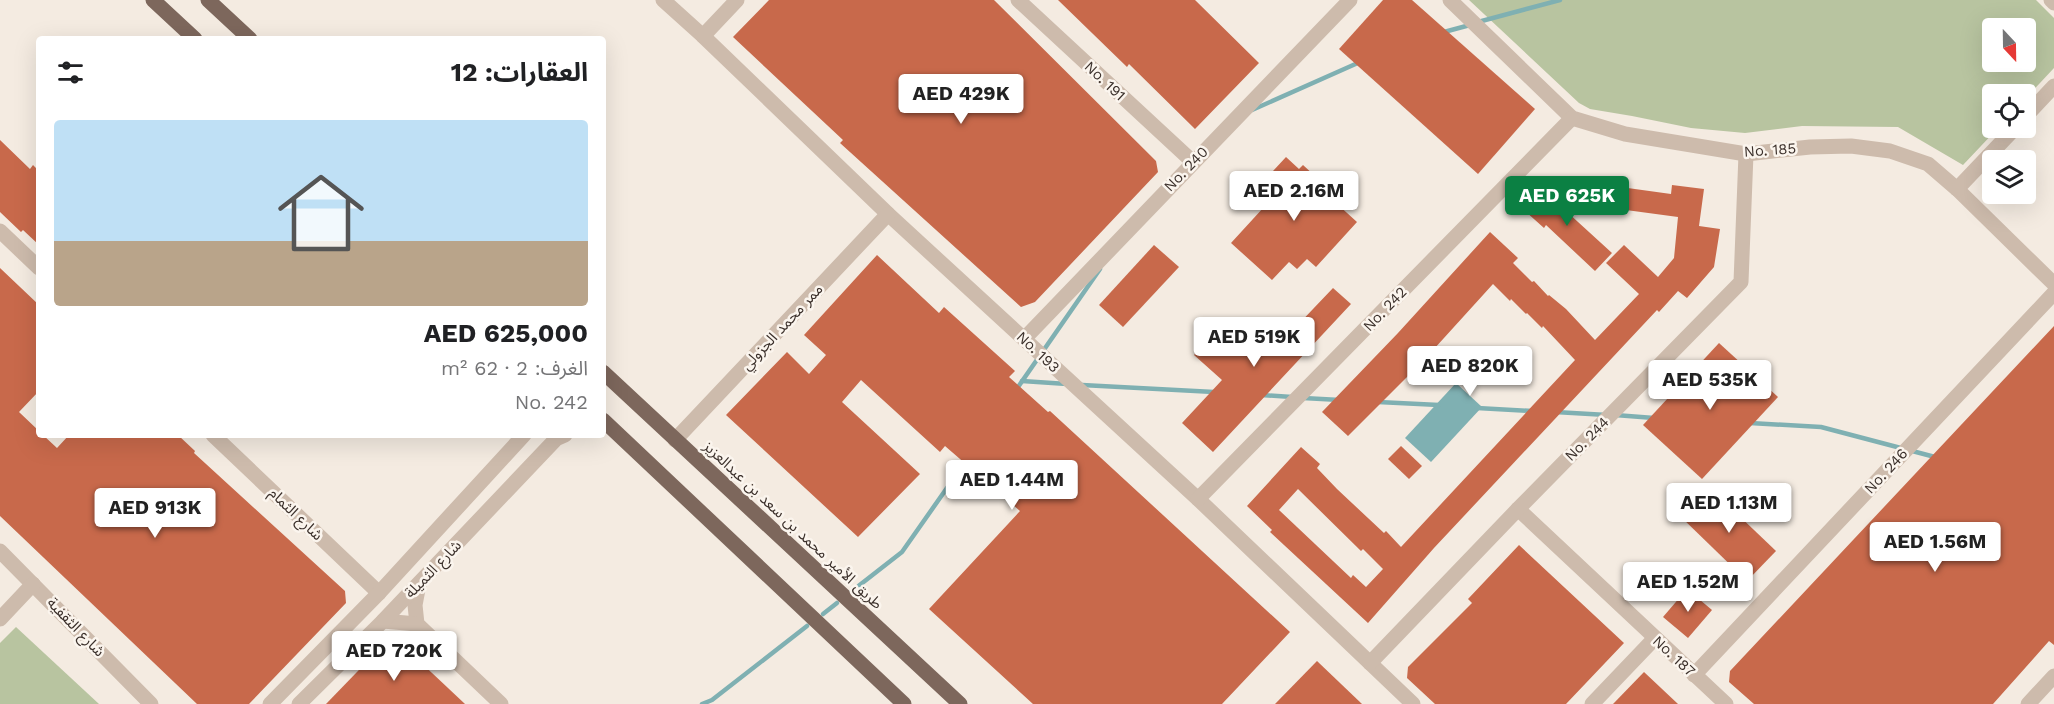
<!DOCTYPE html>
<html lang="ar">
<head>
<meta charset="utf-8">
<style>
  :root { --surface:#fff; --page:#f6f6f6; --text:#202124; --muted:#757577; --line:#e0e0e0; --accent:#0b8043 }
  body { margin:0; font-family:"Work Sans","Noto Sans Arabic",sans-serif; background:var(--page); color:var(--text); direction:rtl; height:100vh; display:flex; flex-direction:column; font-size:22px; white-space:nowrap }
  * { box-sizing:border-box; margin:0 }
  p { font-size:20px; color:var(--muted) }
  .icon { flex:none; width:33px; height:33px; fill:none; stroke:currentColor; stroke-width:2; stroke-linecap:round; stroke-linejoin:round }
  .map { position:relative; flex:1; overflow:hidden; direction:ltr }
  .drawer { position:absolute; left:36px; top:36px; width:570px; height:402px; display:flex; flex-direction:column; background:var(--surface); border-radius:6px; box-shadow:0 6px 24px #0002; direction:rtl }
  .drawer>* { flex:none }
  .needle { width:39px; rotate:158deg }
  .controls { position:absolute; left:1982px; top:18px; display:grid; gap:12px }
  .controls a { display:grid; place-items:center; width:54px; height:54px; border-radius:6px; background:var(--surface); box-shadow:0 6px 24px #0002; font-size:30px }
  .price { position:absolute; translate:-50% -51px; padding:0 14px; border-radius:6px; background:#fff; color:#222; font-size:20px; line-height:39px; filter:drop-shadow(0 2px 3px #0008) }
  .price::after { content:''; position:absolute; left:50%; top:36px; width:18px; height:14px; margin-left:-9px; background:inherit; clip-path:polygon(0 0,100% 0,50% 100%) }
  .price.on { background:var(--accent); color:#fff }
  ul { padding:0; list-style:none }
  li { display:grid; align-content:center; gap:12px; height:318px; padding:0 18px }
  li+li { border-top:2px solid var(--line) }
  li span { display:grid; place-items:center; height:186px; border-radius:6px; color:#555 }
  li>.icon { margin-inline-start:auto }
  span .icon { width:108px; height:108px; fill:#fffc; stroke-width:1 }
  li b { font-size:26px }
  h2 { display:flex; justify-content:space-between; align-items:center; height:72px; padding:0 18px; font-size:26px }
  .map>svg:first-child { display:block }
</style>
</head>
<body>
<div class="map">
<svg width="2054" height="704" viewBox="0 0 2054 704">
  <rect width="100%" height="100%" fill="#f4ebe1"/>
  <g fill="#b8c4a0" fill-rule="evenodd">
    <path d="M1469 0H2036L2054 18V68L2025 99V94H1992V128H1998L1963 165 1898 127 1802 126 1745 133 1691 128 1632 116 1590 109 1579 103ZM1992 28H2025V62H1992Z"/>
    <path d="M16 627 99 704H0V643Z"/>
  </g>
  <path fill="#7fb0b2" d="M1456 383 1482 407 1431 462 1405 438Z"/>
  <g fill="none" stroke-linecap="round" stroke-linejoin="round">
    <g stroke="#7fb0b2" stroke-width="4.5">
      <path d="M1478 22 1560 0"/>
      <path d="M1444 32 1470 25"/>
      <path d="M1252 110 1360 62"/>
      <path d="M1022 381 1067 384"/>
      <path d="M1082 385 1214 392"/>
      <path d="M1016 390 1100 269"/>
      <path d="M1261 395 1292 397"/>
      <path d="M1303 398 1340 400"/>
      <path d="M1378 402 1439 405"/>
      <path d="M1477 408 1532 411"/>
      <path d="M1555 412 1607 415"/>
      <path d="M1615 415 1654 418"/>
      <path d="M1750 423 1821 427 1935 457"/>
      <path d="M852 591 902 552 968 458"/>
      <path d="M823 614 837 603"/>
      <path d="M702 704 712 700 807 626"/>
    </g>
  </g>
  <g fill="#c8694b" fill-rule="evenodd">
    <path d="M769 0H994L1156 161 1158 172 1035 302 1021 307 840 143 843 140 733 37Z"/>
    <path d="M1058 0H1195L1259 63 1195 129 1129 64 1127 67Z"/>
    <path d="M1383 0H1412L1535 109 1478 174 1339 49Z"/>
    <path d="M0 140 30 169 33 165 39 171V245L23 230 21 232 0 212Z"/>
    <path d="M1286 157 1299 169 1303 165 1340 199 1336 203 1357 222 1316 267 1307 259 1297 269 1289 262 1272 280 1231 243 1274 196 1261 184Z"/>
    <path d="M1577 181 1671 194 1672 185 1704 189 1699 226 1720 229 1714 267 1687 298 1678 291 1659 312 1657 310 1434 548 1368 623 1270 532 1272 530 1247 506 1301 447 1320 464 1317 468 1337 489 1384 533 1386 531 1401 547 1575 360 1543 326 1542 328 1527 313 1526 314 1511 299 1510 301 1493 284 1424 360 1348 436 1322 412 1398 333 1490 232 1518 258 1513 263 1532 282 1534 281 1548 296 1549 295 1566 309 1595 340 1639 294 1606 263 1624 245 1658 277 1674 258 1678 217 1574 203ZM1298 489 1361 551 1363 549 1383 569 1366 587 1353 575 1351 578 1279 510Z"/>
    <path d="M1551 183 1573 203 1555 201 1612 253 1595 271 1546 225 1544 228 1525 211Z"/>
    <path d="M1154 245 1179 267 1123 327 1099 305Z"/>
    <path d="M877 255 939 313 944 307 1015 371 1009 377 1048 412 1050 411 1290 632 1222 704H1033L929 609 1020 511 945 446 940 452 861 380 842 402 920 474 858 537 726 415 787 352 809 374 826 355 804 335Z"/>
    <path d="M0 268 39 305V391L19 412 39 431V435H43L57 448 69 435H178L195 451 194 453 345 591 346 603 249 704H197L0 516Z"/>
    <path d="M1333 288 1351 304 1213 452 1182 423 1222 380 1194 355 1224 322 1251 347 1279 317 1293 330Z"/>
    <path d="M2054 326V645L2049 641 1993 704H1754L1729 682 1730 671Z"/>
    <path d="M1719 343 1778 397 1702 479 1643 425Z"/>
    <path d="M1401 446 1422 466 1409 479 1388 459Z"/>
    <path d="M1710 488 1776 551 1747 581 1681 517Z"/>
    <path d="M1519 545 1624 643 1566 704H1435L1407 678 1408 667 1472 603 1468 599Z"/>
    <path d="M1687 589 1712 610 1688 638 1663 617Z"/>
    <path d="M398 641 465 704H326L386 642Z"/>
    <path d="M1317 661 1362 704H1275Z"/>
    <path d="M1644 672 1678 704H1613Z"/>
  </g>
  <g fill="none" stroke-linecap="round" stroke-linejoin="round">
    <g stroke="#cdbbac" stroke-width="15">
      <path d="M663 0 703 36 888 214 1198 499 1413 704"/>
      <path d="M1018 0 1193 162"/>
      <path d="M1450 0 1572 118 1625 134 1746 154 1810 147 1851 146 1890 151 1928 164 1957 189 2054 284"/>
      <path d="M2051 0 2054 3"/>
      <path d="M703 36 737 0"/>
      <path d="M2025 117 2054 86"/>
      <path d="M1957 189 2015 128"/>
      <path d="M0 231 39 268"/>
      <path d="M1024 339 1350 0"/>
      <path d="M213 435 379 593"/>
      <path d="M675 440 888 214"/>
      <path d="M1198 499 1572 118"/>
      <path d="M1518 509 1726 704"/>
      <path d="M0 551 151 704"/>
      <path d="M419 584 415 605 417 624 501 704"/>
      <path d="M0 619 33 584"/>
      <path d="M383 621 417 624"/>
      <path d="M1370 663 1518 509 1741 282 1746 154"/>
      <path d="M1694 675 2054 293"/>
      <path d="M270 704 379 593 524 435"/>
      <path d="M299 704 383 621 556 439 565 435"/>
      <path d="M1592 704 1655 638"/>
      <path d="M2028 704 2054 676"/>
    </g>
    <g stroke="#7d675c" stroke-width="15">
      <path d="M153 0 195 39"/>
      <path d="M208 0 250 39"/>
      <path d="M603 372 960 704"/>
      <path d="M603 420 904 704"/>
    </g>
  </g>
  <g text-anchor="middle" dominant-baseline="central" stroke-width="5" stroke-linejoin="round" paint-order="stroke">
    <g font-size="15" fill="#3b302b" stroke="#fbf5ee">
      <text transform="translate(1105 81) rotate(43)">No. 191</text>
      <text transform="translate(1770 150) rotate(-4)">No. 185</text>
      <text transform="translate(1186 169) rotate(-46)">No. 240</text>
      <text transform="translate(1385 309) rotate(-46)">No. 242</text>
      <text transform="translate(782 327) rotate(-47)">ممر محمد الجزولي</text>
      <text transform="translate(1038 352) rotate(43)">No. 193</text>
      <text transform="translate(1587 439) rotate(-45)">No. 244</text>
      <text transform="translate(1886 471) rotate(-47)">No. 246</text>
      <text transform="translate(296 514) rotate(44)">شارع الثمام</text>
      <text transform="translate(793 525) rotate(43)">طريق الأمير محمد بن سعد بن عبدالعزيز</text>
      <text transform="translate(433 569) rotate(-46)">شارع الثميلة</text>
      <text transform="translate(76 627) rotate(46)">شارع الثقفية</text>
      <text transform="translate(1674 656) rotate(43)">No. 187</text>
    </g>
  </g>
</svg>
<div class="controls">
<a><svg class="needle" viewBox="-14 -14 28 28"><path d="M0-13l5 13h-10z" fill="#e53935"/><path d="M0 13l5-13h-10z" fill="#757577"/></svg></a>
<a><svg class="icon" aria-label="locate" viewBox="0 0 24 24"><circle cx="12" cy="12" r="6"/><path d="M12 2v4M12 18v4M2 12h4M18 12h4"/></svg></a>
<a><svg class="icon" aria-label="layers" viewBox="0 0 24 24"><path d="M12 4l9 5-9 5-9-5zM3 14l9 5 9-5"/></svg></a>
</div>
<b class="price" style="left:961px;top:125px">AED 429K</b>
<b class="price" style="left:1294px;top:222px">AED 2.16M</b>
<b class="price on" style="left:1567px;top:227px">AED 625K</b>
<b class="price" style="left:1254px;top:368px">AED 519K</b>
<b class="price" style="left:1470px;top:397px">AED 820K</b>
<b class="price" style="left:1710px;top:411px">AED 535K</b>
<b class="price" style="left:1012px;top:511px">AED 1.44M</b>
<b class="price" style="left:1729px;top:534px">AED 1.13M</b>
<b class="price" style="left:155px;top:539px">AED 913K</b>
<b class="price" style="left:1935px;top:573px">AED 1.56M</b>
<b class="price" style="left:1688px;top:613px">AED 1.52M</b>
<b class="price" style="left:394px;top:682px">AED 720K</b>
<section class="drawer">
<h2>العقارات: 12<svg class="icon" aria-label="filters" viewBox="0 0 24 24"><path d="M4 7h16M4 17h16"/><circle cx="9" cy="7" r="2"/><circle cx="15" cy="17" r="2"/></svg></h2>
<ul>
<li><span style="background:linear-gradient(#bfe0f5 65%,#b9a48a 0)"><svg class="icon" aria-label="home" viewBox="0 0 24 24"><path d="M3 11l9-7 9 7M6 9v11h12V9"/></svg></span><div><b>AED 625,000</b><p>الغرف: 2 · 62 m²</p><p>No. 242</p></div></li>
</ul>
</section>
</div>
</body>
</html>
